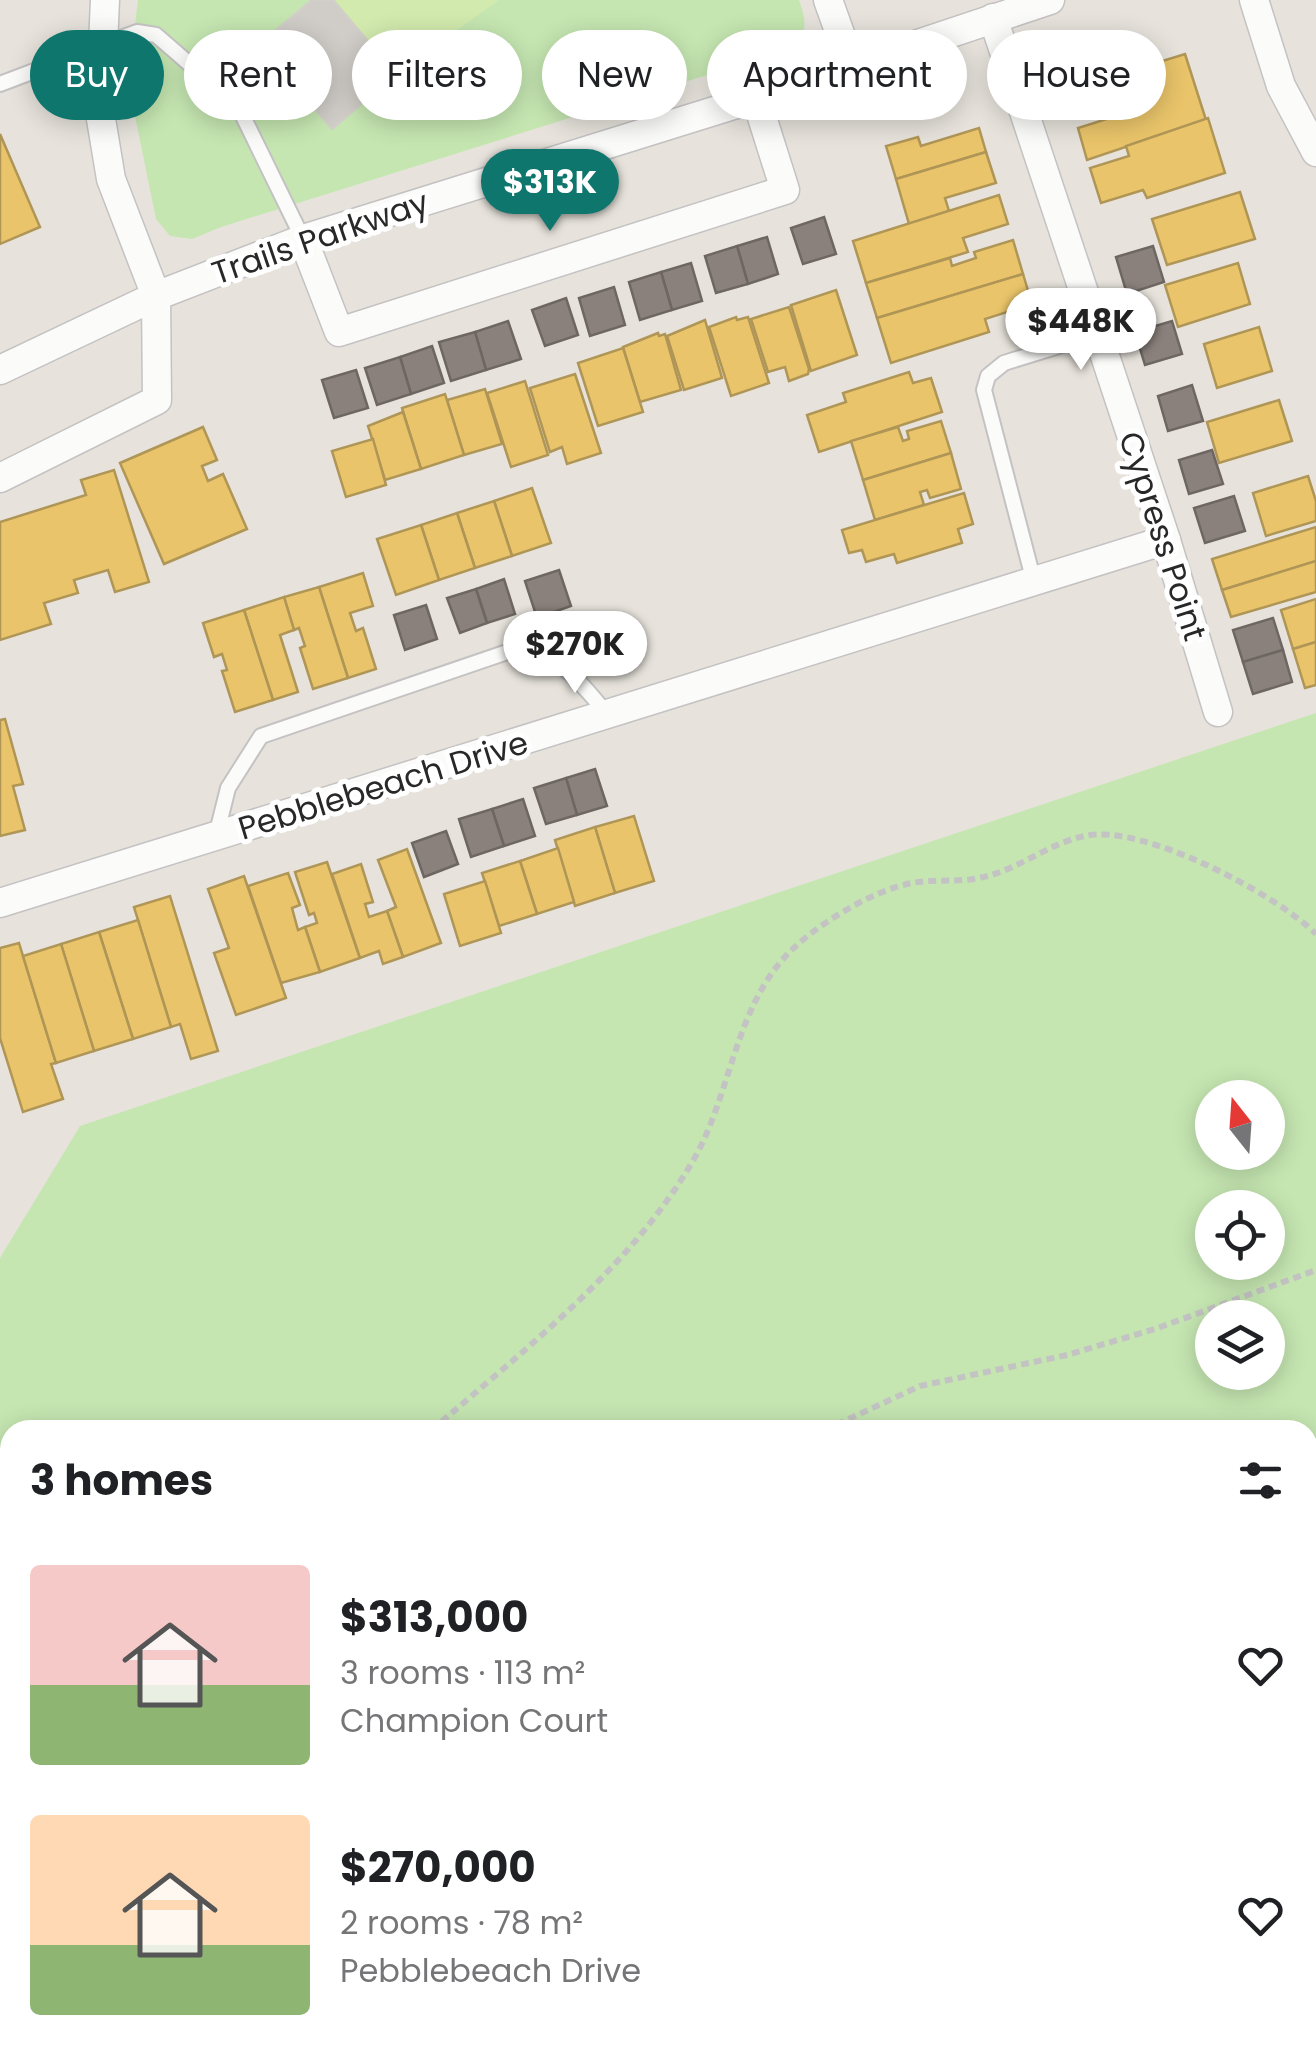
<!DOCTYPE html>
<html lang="en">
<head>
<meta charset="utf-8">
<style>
  :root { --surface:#fff; --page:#f6f6f6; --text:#202124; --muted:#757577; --accent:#0f766e }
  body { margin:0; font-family:Poppins,sans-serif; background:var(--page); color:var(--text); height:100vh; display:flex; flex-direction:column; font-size:38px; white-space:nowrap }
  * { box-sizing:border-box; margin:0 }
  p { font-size:32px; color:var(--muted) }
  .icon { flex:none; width:55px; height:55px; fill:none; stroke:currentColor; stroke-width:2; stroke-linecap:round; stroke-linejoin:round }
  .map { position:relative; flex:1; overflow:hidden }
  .details { position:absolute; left:0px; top:1420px; width:1318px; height:642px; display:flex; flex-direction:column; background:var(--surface); border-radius:30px 30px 0 0; box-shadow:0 5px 25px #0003 }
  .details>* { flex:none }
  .guide { position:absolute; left:30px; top:30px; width:1258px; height:90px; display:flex; gap:20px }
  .needle { width:65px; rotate:343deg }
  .fabs { position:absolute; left:1195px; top:1080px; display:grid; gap:20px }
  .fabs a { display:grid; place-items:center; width:90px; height:90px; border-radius:50%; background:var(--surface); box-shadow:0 5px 25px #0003; font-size:50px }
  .price { position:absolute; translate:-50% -85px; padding:0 22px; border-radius:35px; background:#fff; color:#222; font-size:32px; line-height:65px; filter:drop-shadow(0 2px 5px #0008) }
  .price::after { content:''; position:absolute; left:50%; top:60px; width:30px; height:22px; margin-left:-15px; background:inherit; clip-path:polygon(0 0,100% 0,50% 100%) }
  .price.active { background:var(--accent); color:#fff }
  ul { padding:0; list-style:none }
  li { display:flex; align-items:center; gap:30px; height:250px; padding:0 30px }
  li span { display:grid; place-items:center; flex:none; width:280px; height:200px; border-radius:10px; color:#555 }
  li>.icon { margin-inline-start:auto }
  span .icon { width:120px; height:120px; fill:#fffc; stroke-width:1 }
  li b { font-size:42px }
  h2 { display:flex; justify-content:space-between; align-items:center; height:120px; padding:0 30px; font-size:42px }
  .tag { padding:0 35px; border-radius:45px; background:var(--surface); box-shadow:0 5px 25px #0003; font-size:35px; line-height:90px }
  .tag.active { background:var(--accent); color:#fff }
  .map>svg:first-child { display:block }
</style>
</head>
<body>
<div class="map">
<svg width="1316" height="2061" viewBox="0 0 1316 2061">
  <rect width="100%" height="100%" fill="#e7e3dc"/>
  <g fill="#c5e6b1" fill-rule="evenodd">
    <path d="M138 0H799C808 26 808 34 784 51L221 227 192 239 170 236 156 219 128 82Z"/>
    <path d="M1316 713V2061H0V1258L80 1126ZM1212 1098H1268V1152H1212ZM1212 1208H1268V1262H1212ZM1212 1318H1268V1372H1212ZM10 1430H1308V2052H10Z"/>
  </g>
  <path fill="#d2eaae" d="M334 0H499L396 74Z"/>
  <path fill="#88d2f0" d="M207 2052H535L541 2061H200Z"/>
  <g fill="#e9c46a" stroke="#af9556" stroke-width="2.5">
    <path d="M1185 54 1206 120 1087 160 1078 128 1110 118 1104 97 1115 93 1110 77Z"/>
    <path d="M1208 118 1225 173 1147 198 1143 190 1101 203 1090 168 1129 156 1126 146Z"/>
    <path d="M979 128 986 152 896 179 886 146 918 137 921 146Z"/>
    <path d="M0 134 40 227 0 244Z"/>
    <path d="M986 152 996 183 945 198 949 211 909 224 896 179Z"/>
    <path d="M1240 192 1255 239 1167 265 1152 219Z"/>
    <path d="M999 195 1008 224 963 238 968 252 866 283 853 241Z"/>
    <path d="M1013 240 1023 274 877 318 866 283 950 258 952 266 976 258 974 252Z"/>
    <path d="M1238 263 1250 304 1178 327 1165 285Z"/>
    <path d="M1023 274 1032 304 985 319 989 332 891 363 877 318Z"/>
    <path d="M836 290 857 355 811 371 791 305Z"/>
    <path d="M789 307 809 369 808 374 789 381 785 367 768 372 751 319Z"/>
    <path d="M736 317 737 320 748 317 769 383 731 396 709 327Z"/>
    <path d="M705 320 722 378 684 390 667 336Z"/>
    <path d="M1259 327 1272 371 1217 388 1204 344Z"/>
    <path d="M658 333 659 336 665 334 681 390 640 402 623 347Z"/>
    <path d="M623 348 643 412 598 426 578 363Z"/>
    <path d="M909 372 913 383 931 378 942 412 819 452 807 415 846 402 843 393Z"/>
    <path d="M575 374 601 453 567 464 562 447 550 452 530 388Z"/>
    <path d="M525 381 548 455 511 467 487 393Z"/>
    <path d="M485 389 502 444 464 455 447 400Z"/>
    <path d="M445 394 464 455 421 469 402 408Z"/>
    <path d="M1279 400 1292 441 1219 463 1207 422Z"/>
    <path d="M403 412 421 469 385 480 368 426Z"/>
    <path d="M941 421 951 453 863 480 851 441 898 427 903 441 909 439 907 431Z"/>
    <path d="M203 427 217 460 202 466 208 481 223 474 247 529 164 564 120 463Z"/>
    <path d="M373 439 386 485 346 497 332 451Z"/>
    <path d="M951 453 961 489 930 498 927 490 920 492 924 505 875 520 863 480Z"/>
    <path d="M114 470 149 582 115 592 108 570 74 580 78 593 44 603 51 624 0 640V522L86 495 81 480Z"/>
    <path d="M1308 476 1316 501V521L1266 536 1253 493Z"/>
    <path d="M532 488 551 543 512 556 494 501Z"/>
    <path d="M964 493 973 524 958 529 962 543 897 563 894 554 866 562 862 550 849 553 842 530Z"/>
    <path d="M494 501 512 556 475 568 457 513Z"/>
    <path d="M457 513 475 568 439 580 421 525Z"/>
    <path d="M421 525 439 580 396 595 377 539Z"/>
    <path d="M1316 527V561L1222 590 1212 559Z"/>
    <path d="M1316 561V592L1231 617 1222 590Z"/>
    <path d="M363 573 373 606 350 613 356 631 363 628 376 669 348 678 319 587Z"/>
    <path d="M319 587 348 678 313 689 300 648 305 646 299 628 294 630 284 597Z"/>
    <path d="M284 597 294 630 280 635 298 692 273 700 244 610Z"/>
    <path d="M1316 599V642L1293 649 1281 610Z"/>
    <path d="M244 610 273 700 235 712 222 671 227 670 222 654 214 657 203 623Z"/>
    <path d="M1316 642V685L1305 688 1293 649Z"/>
    <path d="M5 719 23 784 13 786 25 830 0 836V720Z"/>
    <path d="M634 816 654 881 615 893 595 827Z"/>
    <path d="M595 827 615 893 575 906 555 840Z"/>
    <path d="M558 848 574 902 537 914 520 861Z"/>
    <path d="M407 849 441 943 403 957 387 911 396 907 378 860Z"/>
    <path d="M520 861 537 914 499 926 482 873Z"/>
    <path d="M327 862 360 958 320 972 305 927 317 923 314 913 309 915 295 872Z"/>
    <path d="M361 864 373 902 365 904 369 917 387 911 403 957 383 964 379 951 360 958 332 874Z"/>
    <path d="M288 873 300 905 292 908 298 930 305 927 320 972 281 983 248 886Z"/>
    <path d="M244 876 286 998 236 1015 214 953 229 948 208 889Z"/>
    <path d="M485 881 501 933 460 946 444 894Z"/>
    <path d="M170 896 218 1051 191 1059 180 1024 171 1027 134 907Z"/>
    <path d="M138 920 171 1027 133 1039 99 932Z"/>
    <path d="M99 932 133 1039 94 1051 61 944Z"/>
    <path d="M19 943 56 1063 51 1064 63 1099 23 1112 0 1038V948Z"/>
    <path d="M61 944 94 1051 56 1063 23 956Z"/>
  </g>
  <g fill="#8a817c" stroke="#6d6663" stroke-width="2.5">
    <path d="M824 217 836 254 803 264 791 228Z"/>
    <path d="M767 237 778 274 748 284 737 246Z"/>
    <path d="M737 246 748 284 716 293 705 256Z"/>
    <path d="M1153 246 1164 282 1127 294 1116 257Z"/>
    <path d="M691 263 702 301 672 310 661 272Z"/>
    <path d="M661 272 672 310 640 320 629 282Z"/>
    <path d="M614 287 625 325 590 336 579 298Z"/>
    <path d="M566 298 578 335 545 346 532 310Z"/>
    <path d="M508 321 521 359 486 370 475 332Z"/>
    <path d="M1172 321 1182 354 1145 365 1135 332Z"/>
    <path d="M475 332 486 370 451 381 439 342Z"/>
    <path d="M432 346 444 383 411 394 400 357Z"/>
    <path d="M400 357 411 394 377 405 365 368Z"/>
    <path d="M356 370 368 408 334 418 322 380Z"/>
    <path d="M1192 385 1203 421 1168 431 1158 396Z"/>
    <path d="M1212 450 1223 484 1189 494 1179 460Z"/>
    <path d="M1234 496 1245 531 1205 543 1194 508Z"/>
    <path d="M559 570 571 606 537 618 525 581Z"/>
    <path d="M504 579 515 614 487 623 476 589Z"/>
    <path d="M476 589 487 623 460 633 447 598Z"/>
    <path d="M426 605 437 639 405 650 394 615Z"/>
    <path d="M1273 618 1283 650 1243 662 1233 630Z"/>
    <path d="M1283 650 1292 682 1253 694 1243 662Z"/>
    <path d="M595 769 607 806 577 815 566 778Z"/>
    <path d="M566 778 577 815 546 824 534 788Z"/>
    <path d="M523 799 535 836 504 846 492 809Z"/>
    <path d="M492 809 504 846 471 857 459 819Z"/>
    <path d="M446 831 458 864 424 877 412 843Z"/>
  </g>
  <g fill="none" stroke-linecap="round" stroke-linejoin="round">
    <g stroke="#88d2f0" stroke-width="10">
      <path d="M0 1846 10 1837"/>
      <path d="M1308 1930 1316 1928"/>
    </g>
  </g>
  <path fill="#d0ccc7" stroke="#d2cec8" stroke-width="2.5" d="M312 0H333L396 74 332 129 260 44Z"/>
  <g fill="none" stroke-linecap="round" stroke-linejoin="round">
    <defs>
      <g id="service">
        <path d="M0 84 137 32 156 35 238 106 303 239"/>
        <path d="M1034 582 984 390 988 376 1004 363 1098 334"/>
        <path d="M216 836 228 788 261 736 516 649C563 657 579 681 608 715"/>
      </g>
      <g id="minor">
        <path d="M828 0 852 67"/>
        <path d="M1254 0 1281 86 1316 152"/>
        <path d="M993 18 1166 540 1218 712"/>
        <path d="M303 239 339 332 785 190 756 98"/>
        <path d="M0 370 156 296 303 239 756 98 1050 0"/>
        <path d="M0 478 157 400 156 296 111 179 100 113 105 0"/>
        <path d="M0 903 1166 540"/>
      </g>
    </defs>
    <use href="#service" stroke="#c4c2c2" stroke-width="18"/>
    <use href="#minor" stroke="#c4c2c2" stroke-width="31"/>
    <g stroke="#c4c3c3" stroke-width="6" stroke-dasharray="8 5" stroke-linecap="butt">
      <path d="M432 1430C526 1348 631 1268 694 1159 730 1096 734 1015 783 959 810 928 872 890 912 883 932 879 953 882 973 879 1016 873 1045 844 1085 836 1142 823 1276 894 1316 934"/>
      <path d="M825 1430 920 1386 1067 1355 1155 1329 1316 1270"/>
      <path d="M0 1738 10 1730"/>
      <path d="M0 1927 10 1918"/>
    </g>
    <use href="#service" stroke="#fbfbfa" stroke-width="14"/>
    <use href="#minor" stroke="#fbfbfa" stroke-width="28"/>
  </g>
  <g text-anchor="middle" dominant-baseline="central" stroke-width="10" stroke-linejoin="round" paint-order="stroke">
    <g font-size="32" fill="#282828" stroke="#fff">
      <text transform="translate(320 237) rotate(-19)">Trails Parkway</text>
      <text transform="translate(1163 536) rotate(72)">Cypress Point</text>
      <text transform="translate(383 785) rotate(-17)">Pebblebeach Drive</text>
    </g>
  </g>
</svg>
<div class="fabs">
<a><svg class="needle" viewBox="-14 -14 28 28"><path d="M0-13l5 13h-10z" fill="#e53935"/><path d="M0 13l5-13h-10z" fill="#757577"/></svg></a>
<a><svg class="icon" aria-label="locate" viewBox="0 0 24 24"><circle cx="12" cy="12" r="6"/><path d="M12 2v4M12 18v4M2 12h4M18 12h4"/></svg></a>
<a><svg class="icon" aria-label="layers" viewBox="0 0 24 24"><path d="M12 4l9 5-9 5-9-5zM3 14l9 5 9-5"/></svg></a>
</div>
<b class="price active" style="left:550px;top:234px">$313K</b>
<b class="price" style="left:1081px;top:373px">$448K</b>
<b class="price" style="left:575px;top:696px">$270K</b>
<div class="guide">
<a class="tag active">Buy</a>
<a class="tag">Rent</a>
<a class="tag">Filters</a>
<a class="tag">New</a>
<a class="tag">Apartment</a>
<a class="tag">House</a>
</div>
<section class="details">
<h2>3 homes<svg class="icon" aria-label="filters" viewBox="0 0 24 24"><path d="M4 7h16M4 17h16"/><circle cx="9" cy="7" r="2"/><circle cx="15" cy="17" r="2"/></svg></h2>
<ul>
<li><span style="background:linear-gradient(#f6c9c9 60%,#8fb573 0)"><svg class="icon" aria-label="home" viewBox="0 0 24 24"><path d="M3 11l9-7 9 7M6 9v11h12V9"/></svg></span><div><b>$313,000</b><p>3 rooms · 113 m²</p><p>Champion Court</p></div><svg class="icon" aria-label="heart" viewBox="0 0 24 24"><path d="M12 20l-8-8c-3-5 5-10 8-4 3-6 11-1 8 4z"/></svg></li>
<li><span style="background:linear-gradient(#ffd9b3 65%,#8fb573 0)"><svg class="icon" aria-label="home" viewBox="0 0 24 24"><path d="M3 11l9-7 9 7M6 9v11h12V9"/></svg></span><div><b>$270,000</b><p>2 rooms · 78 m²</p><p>Pebblebeach Drive</p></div><svg class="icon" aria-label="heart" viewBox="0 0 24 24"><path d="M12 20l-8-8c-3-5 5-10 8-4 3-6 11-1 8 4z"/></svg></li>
</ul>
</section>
</div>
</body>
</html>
